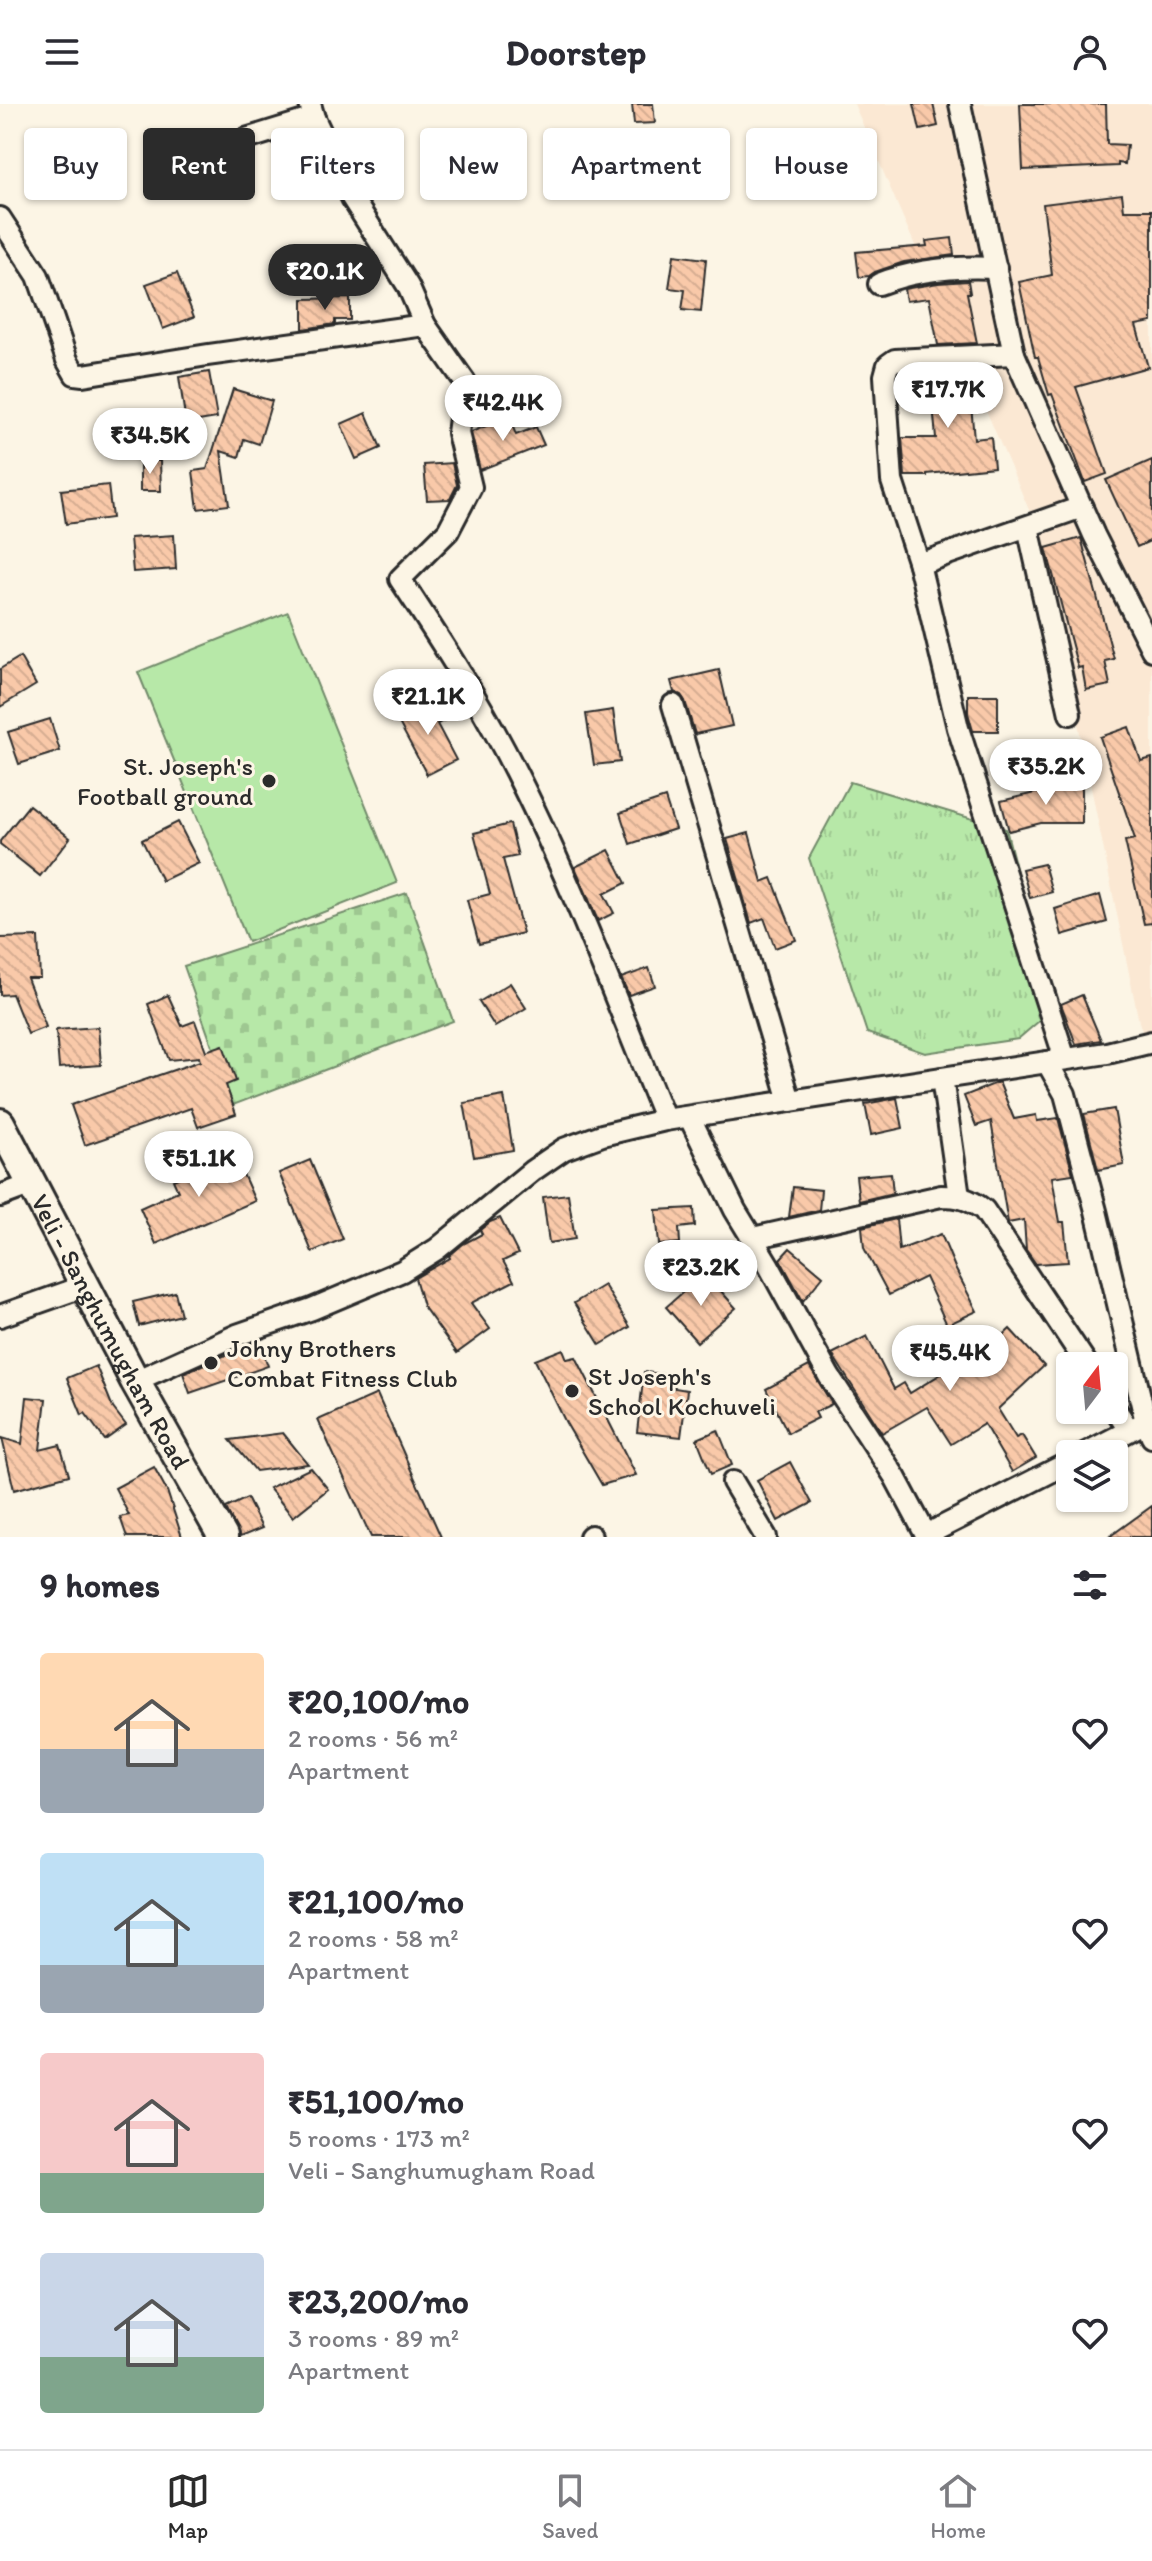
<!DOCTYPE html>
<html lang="en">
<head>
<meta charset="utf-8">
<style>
  :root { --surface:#fff; --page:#f2f2f3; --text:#2b2b33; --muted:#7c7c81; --line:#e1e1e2; --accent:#2b2b2b }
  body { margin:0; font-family:Itim,sans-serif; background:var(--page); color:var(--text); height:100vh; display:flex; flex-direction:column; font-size:30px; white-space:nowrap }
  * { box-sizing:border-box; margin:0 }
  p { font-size:26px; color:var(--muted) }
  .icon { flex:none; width:44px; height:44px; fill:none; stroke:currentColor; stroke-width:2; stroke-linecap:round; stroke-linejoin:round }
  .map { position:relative; height:1433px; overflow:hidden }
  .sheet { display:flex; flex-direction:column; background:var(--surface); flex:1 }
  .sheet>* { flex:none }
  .top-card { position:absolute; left:24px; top:24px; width:1104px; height:72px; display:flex; gap:16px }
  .needle { width:52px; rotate:16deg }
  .buttons { position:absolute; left:1056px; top:1248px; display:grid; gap:16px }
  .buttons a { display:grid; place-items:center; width:72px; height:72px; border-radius:8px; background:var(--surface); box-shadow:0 2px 6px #0004; font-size:40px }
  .price { position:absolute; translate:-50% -68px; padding:0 18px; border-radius:28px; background:#fff; color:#222; font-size:26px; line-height:52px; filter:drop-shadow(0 2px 4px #0008) }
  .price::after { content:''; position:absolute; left:50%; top:48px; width:24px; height:18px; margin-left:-12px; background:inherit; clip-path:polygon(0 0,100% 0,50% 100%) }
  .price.current { background:var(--accent); color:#fff }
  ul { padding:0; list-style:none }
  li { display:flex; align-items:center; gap:24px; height:200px; padding:0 40px }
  li span { display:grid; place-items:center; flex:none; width:224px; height:160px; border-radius:8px; color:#555 }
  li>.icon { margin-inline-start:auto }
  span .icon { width:96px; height:96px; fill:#fffc; stroke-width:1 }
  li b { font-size:34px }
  h2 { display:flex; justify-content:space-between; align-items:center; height:96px; padding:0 40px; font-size:34px }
  .chip { padding:0 28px; border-radius:8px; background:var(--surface); box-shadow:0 2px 6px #0004; font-size:28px; line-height:72px }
  .chip.current { background:var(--accent); color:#fff }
  header { display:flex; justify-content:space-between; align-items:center; height:104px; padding:0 40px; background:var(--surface); font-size:36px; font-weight:700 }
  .tabs { display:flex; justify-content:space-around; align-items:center; height:112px; border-top:2px solid var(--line); background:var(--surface); font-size:22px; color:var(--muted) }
  .tabs a { display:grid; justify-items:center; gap:4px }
  .tabs .current { color:var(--accent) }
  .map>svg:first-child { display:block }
</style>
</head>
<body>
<header><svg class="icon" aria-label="menu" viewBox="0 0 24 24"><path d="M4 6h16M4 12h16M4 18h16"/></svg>Doorstep<svg class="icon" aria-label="person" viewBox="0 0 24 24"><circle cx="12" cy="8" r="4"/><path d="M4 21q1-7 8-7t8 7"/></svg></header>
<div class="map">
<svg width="1152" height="1433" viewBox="0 0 1152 1433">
  <defs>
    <pattern id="grass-tufts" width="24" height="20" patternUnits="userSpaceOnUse" patternTransform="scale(2)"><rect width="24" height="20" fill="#b7e8a8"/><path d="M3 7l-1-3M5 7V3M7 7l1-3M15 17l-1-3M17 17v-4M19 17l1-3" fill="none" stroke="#9ec791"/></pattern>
    <pattern id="cemetery-stones" width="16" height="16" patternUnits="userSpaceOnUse" patternTransform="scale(2)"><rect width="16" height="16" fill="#b7e8a8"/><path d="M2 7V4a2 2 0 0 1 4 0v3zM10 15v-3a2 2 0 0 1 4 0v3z" fill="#9ec791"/></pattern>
    <pattern id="building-back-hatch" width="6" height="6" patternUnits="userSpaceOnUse" patternTransform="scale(2)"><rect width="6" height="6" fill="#f9c9a9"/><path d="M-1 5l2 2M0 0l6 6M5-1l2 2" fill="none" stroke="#d6ad92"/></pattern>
  </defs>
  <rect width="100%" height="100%" fill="#fcf5e5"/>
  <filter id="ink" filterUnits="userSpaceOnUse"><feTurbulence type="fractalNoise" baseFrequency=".0125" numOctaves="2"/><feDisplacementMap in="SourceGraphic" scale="16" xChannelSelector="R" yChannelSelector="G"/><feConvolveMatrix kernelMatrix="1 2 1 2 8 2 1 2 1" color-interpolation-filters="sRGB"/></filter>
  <g filter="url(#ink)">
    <path fill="#fbe8d3" d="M854 0H1152V959L1139 918 1039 429Z"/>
    <path fill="url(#grass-tufts)" stroke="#718a6a" stroke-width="2" d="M850 678 1006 725 1052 906 1018 935 925 949 867 929 809 754Z"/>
    <path fill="url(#cemetery-stones)" stroke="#718a6a" stroke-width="2" d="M407 789 453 917 233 1001 184 862Z"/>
    <path fill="#b7e8a8" stroke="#718a6a" stroke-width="2" d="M288 508 397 779 248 838 138 568Z"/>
    <g fill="url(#building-back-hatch)" stroke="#2b2b2b" stroke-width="2">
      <path d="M632 0H653L655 19 634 20Z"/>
      <path d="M914 0H933L938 22 920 26Z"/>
      <path d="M1020 0H1106L1107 40 1127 41 1125 60 1118 59V62L1023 66Z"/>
      <path d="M640 30 643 59 615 62 612 33Z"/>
      <path d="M1122 90 1124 106H1152V218L1136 221 1148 263 1076 283 1107 370 1085 378 1052 290 1049 291 1038 253H1035L1019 178 1052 171 1043 100Z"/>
      <path d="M952 134 954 151 904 158 875 168 869 172 859 173 856 148 927 142 926 137Z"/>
      <path d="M674 151 706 155 701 208 682 206 685 186 669 184Z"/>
      <path d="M177 169 194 213 163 225 146 180Z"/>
      <path d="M968 177 970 189H967L977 239 938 241 929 194 906 197 904 185 938 179Z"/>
      <path d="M350 194V216H335V220L303 225V195Z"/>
      <path d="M968 265 974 335 991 333 994 363 927 370V372H905L902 334H936L932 290 922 291 920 268Z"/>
      <path d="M209 268 217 314 186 319 179 273Z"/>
      <path d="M233 285 272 297 259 340 244 335 239 353 221 347 229 401 198 405 193 367 207 365Z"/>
      <path d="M366 309 381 344 356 355 341 320Z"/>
      <path d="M509 313 516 331 536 323 544 341 480 366 471 328Z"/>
      <path d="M1152 356V436L1137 443 1106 376Z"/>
      <path d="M140 357H160L161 387H140Z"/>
      <path d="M452 359 457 381 450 395 427 396 424 361Z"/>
      <path d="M108 381 112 414 66 420 61 386Z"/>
      <path d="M174 431 176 465 133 468 130 434Z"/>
      <path d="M1081 434 1114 555 1105 557 1110 581 1086 586 1082 563 1078 564 1046 444Z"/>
      <path d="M20 553 36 581 0 603V565Z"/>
      <path d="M719 566 732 622 695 630 685 597 681 591 674 588 671 577Z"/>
      <path d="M968 591H998V627H973L968 609Z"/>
      <path d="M439 595 449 614 437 620 456 656 427 671 398 617Z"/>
      <path d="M613 606 620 658 594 661 586 610Z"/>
      <path d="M50 615 60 647 19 660 8 628Z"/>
      <path d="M1129 623 1141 657 1152 654V819L1144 820 1125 737 1135 735 1100 633Z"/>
      <path d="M1052 679H1082V719H1041L1009 727 1001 697 1052 685Z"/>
      <path d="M665 694 675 725 630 740 620 709Z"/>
      <path d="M29 701 70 734 40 772 0 740V737Z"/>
      <path d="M178 718 199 759 162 777 142 736Z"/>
      <path d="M510 720 518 752 503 755 523 829 479 840 467 796 490 790 474 729Z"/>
      <path d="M749 729 762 778 772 774 796 836 775 844 764 814 751 819 727 735Z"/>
      <path d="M609 746 626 779 604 790 614 809 598 817 575 763Z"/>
      <path d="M1044 760 1052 788 1030 794 1022 765Z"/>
      <path d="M1100 791 1107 818 1062 831 1055 805Z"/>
      <path d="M38 833 40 874H27L46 923 28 930 12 890 0 891V834Z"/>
      <path d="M649 864 655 882 629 891 621 874Z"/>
      <path d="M510 879 526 904 495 923 479 898Z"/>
      <path d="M168 891 182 922 195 917 206 947 223 941 236 977 226 981 236 1010 198 1023 191 1004 85 1041 71 1001 200 957 199 953 169 956 148 900Z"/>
      <path d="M1082 891 1101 936 1076 940 1061 900Z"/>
      <path d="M98 923 101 961 59 964 56 926Z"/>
      <path d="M999 978 1014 1015 1036 1011 1037 1017 1058 1014 1073 1070 1052 1073 1060 1118H1064L1068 1158 1036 1160 1026 1146 1024 1116 1008 1119 991 1017 976 1022 964 992Z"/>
      <path d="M504 992 513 1046 474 1053 464 999Z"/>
      <path d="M897 994 903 1024 871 1031 865 1000Z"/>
      <path d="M1114 1005 1124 1061 1098 1066 1084 1010Z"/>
      <path d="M234 1050 255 1097 156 1140 140 1104 178 1087 173 1076Z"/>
      <path d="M310 1056 343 1135 312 1148 279 1069Z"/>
      <path d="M891 1069 893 1089 859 1097 856 1072Z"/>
      <path d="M793 1083 821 1086 819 1106 789 1113Z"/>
      <path d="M568 1090 575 1135 549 1139 543 1093Z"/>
      <path d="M694 1104 695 1122 679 1124 680 1139 659 1141 656 1106Z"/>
      <path d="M500 1114 518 1150 503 1157 514 1177 471 1199 490 1225 457 1249 423 1202 415 1174 450 1154 449 1152 463 1140 482 1130 480 1126 490 1118Z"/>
      <path d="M896 1115 899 1146 941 1130 956 1166 977 1207 947 1221 925 1173 889 1191 864 1144 862 1123Z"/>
      <path d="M790 1144 823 1172 803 1197 780 1155Z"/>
      <path d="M705 1169 736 1204 697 1238 666 1203Z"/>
      <path d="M604 1181 630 1223 600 1241 574 1199Z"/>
      <path d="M175 1188 181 1211 139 1222 133 1198Z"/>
      <path d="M1010 1225 1044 1262 998 1305 1016 1334 1022 1331 1036 1354 1012 1368 984 1320 951 1340 927 1303 882 1329 832 1250 867 1232 894 1285 904 1279 910 1289 959 1259 964 1268Z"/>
      <path d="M259 1237 268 1262 190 1289 183 1269Z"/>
      <path d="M563 1245 567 1255 576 1253 636 1371 602 1381 566 1319 535 1256Z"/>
      <path d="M96 1262 113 1304 126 1321 105 1336 85 1309 82 1311 67 1274Z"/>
      <path d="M809 1262 832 1300 815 1308 818 1314 788 1329 766 1285Z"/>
      <path d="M644 1268 671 1271 669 1283 687 1286 681 1333 637 1328Z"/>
      <path d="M377 1290 441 1433H371L318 1316Z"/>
      <path d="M27 1293 46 1295 40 1346 60 1341 69 1371 14 1386 2 1334 22 1340Z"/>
      <path d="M718 1326 732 1361 711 1370 697 1335Z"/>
      <path d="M283 1329 308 1360 256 1367 230 1336Z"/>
      <path d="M790 1358 812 1399 778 1417 757 1376Z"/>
      <path d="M154 1363 167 1387 182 1433H127L120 1413 129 1411 115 1384Z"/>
      <path d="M311 1364 328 1385 293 1413 269 1384Z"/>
      <path d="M247 1394 262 1424 240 1433 226 1404Z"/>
      <path d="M1152 1402V1433H1109Z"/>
    </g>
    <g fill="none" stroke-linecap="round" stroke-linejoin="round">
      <defs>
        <g id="minor">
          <path d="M310 0 314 14 352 94 408 182 425 221 465 278 458 329 471 383 448 427 400 475C437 531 474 588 505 647 567 765 614 892 665 1016"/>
          <path d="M960 0 1014 250 1094 431 1152 546"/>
          <path d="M246 35 314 14"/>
          <path d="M0 114 38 172 67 256 75 270 83 271 208 251 425 221"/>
          <path d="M879 180C917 165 956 162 996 164"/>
          <path d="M1014 250 895 256 888 261 885 272 892 377 919 460 958 624 1065 955"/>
          <path d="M1028 423 1070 610"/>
          <path d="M919 460 1082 403"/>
          <path d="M673 601 790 997"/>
          <path d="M1047 958 1065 990 1096 1107 1146 1318 1152 1333"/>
          <path d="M942 974 959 1092"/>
          <path d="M690 1014 735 1106 769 1162 829 1272 895 1373 926 1431 1070 1358"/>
          <path d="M0 1092 32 1080"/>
          <path d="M753 1134 941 1092C959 1092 970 1095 984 1106L1088 1262"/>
          <path d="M0 1212 85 1182"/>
          <path d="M135 1277 237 1231 312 1205 402 1167 437 1145 532 1067 564 1045 602 1031 665 1016 1107 949 1152 938"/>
          <path d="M1114 1303 1129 1326"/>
          <path d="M1084 1350 1146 1318"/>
          <path d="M733 1378 766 1433"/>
          <path d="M590 1433 591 1432"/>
        </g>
        <g id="secondary">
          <path id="s1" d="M0 1019 135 1277 223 1433"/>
        </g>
      </defs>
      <use href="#minor" stroke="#2b2b2b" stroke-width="26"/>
      <use href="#secondary" stroke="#2b2b2b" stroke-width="34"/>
      <use href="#minor" stroke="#fcf5e5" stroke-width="20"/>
      <use href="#secondary" stroke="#fcf5e5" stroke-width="28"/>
    </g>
  </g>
  <g fill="#2b2b2b" stroke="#fcf5e5" stroke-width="3">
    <circle cx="269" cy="677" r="8"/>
    <circle cx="211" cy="1259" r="8"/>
    <circle cx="572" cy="1287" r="8"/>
  </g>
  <g text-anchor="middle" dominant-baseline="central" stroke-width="6" stroke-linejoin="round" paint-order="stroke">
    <g font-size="26" fill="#2b2b2b" stroke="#fcf5e5" text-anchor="start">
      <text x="253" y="662" text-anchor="end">St. Joseph's<tspan x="253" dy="30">Football ground</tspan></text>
      <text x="227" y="1244">Johny Brothers<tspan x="227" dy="30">Combat Fitness Club</tspan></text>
      <text x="588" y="1272">St Joseph's<tspan x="588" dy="30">School Kochuveli</tspan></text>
    </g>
    <g font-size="26" fill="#2b2b2b" stroke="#fcf5e5">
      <text stroke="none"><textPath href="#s1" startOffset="236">Veli - Sanghumugham Road</textPath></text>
    </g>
  </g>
</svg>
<div class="buttons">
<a><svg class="needle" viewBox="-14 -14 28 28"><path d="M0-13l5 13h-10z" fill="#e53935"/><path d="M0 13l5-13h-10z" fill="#7c7c81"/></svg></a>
<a><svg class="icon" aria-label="layers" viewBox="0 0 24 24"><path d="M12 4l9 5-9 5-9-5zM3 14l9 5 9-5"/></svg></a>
</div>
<b class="price current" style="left:325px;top:208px">₹20.1K</b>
<b class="price" style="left:948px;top:326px">₹17.7K</b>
<b class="price" style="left:503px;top:339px">₹42.4K</b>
<b class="price" style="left:150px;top:372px">₹34.5K</b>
<b class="price" style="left:428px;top:633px">₹21.1K</b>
<b class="price" style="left:1046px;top:703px">₹35.2K</b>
<b class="price" style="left:199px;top:1095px">₹51.1K</b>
<b class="price" style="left:701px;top:1204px">₹23.2K</b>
<b class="price" style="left:950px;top:1289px">₹45.4K</b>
<div class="top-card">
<a class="chip">Buy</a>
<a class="chip current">Rent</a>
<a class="chip">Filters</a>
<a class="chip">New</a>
<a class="chip">Apartment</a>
<a class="chip">House</a>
</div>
</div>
<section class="sheet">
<h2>9 homes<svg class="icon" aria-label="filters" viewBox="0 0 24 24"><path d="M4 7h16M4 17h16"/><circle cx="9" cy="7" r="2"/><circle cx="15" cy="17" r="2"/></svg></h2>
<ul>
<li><span style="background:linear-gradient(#ffd9b3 60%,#9aa5b1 0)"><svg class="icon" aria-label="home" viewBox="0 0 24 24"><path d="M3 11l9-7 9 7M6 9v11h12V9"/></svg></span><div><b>₹20,100/mo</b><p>2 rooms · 56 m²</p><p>Apartment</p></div><svg class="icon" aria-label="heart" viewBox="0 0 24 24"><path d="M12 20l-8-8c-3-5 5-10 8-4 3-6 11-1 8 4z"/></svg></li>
<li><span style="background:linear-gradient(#bfe0f5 70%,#9aa5b1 0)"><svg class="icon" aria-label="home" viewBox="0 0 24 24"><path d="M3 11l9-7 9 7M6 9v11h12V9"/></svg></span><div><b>₹21,100/mo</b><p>2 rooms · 58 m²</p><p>Apartment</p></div><svg class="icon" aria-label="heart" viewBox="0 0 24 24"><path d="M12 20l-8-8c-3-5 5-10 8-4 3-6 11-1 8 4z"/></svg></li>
<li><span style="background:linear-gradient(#f6c9c9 75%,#7fa58c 0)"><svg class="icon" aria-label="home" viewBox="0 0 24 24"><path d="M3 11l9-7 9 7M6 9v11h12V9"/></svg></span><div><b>₹51,100/mo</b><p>5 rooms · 173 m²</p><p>Veli - Sanghumugham Road</p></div><svg class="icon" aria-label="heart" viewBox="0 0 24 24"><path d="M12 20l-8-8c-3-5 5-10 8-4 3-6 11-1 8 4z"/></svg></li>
<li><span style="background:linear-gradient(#c9d6e8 65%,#7fa58c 0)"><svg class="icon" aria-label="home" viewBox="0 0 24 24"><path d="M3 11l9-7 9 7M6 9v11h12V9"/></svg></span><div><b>₹23,200/mo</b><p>3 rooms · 89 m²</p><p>Apartment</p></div><svg class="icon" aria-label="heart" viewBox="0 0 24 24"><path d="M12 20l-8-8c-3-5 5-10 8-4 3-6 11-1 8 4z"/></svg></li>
</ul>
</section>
<nav class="tabs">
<a class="current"><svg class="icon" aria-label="map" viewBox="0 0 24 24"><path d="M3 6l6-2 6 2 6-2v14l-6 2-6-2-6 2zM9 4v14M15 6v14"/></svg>Map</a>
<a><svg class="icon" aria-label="saved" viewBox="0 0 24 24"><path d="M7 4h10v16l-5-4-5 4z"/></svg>Saved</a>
<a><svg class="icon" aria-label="home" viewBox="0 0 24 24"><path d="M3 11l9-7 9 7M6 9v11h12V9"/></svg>Home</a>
</nav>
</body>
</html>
